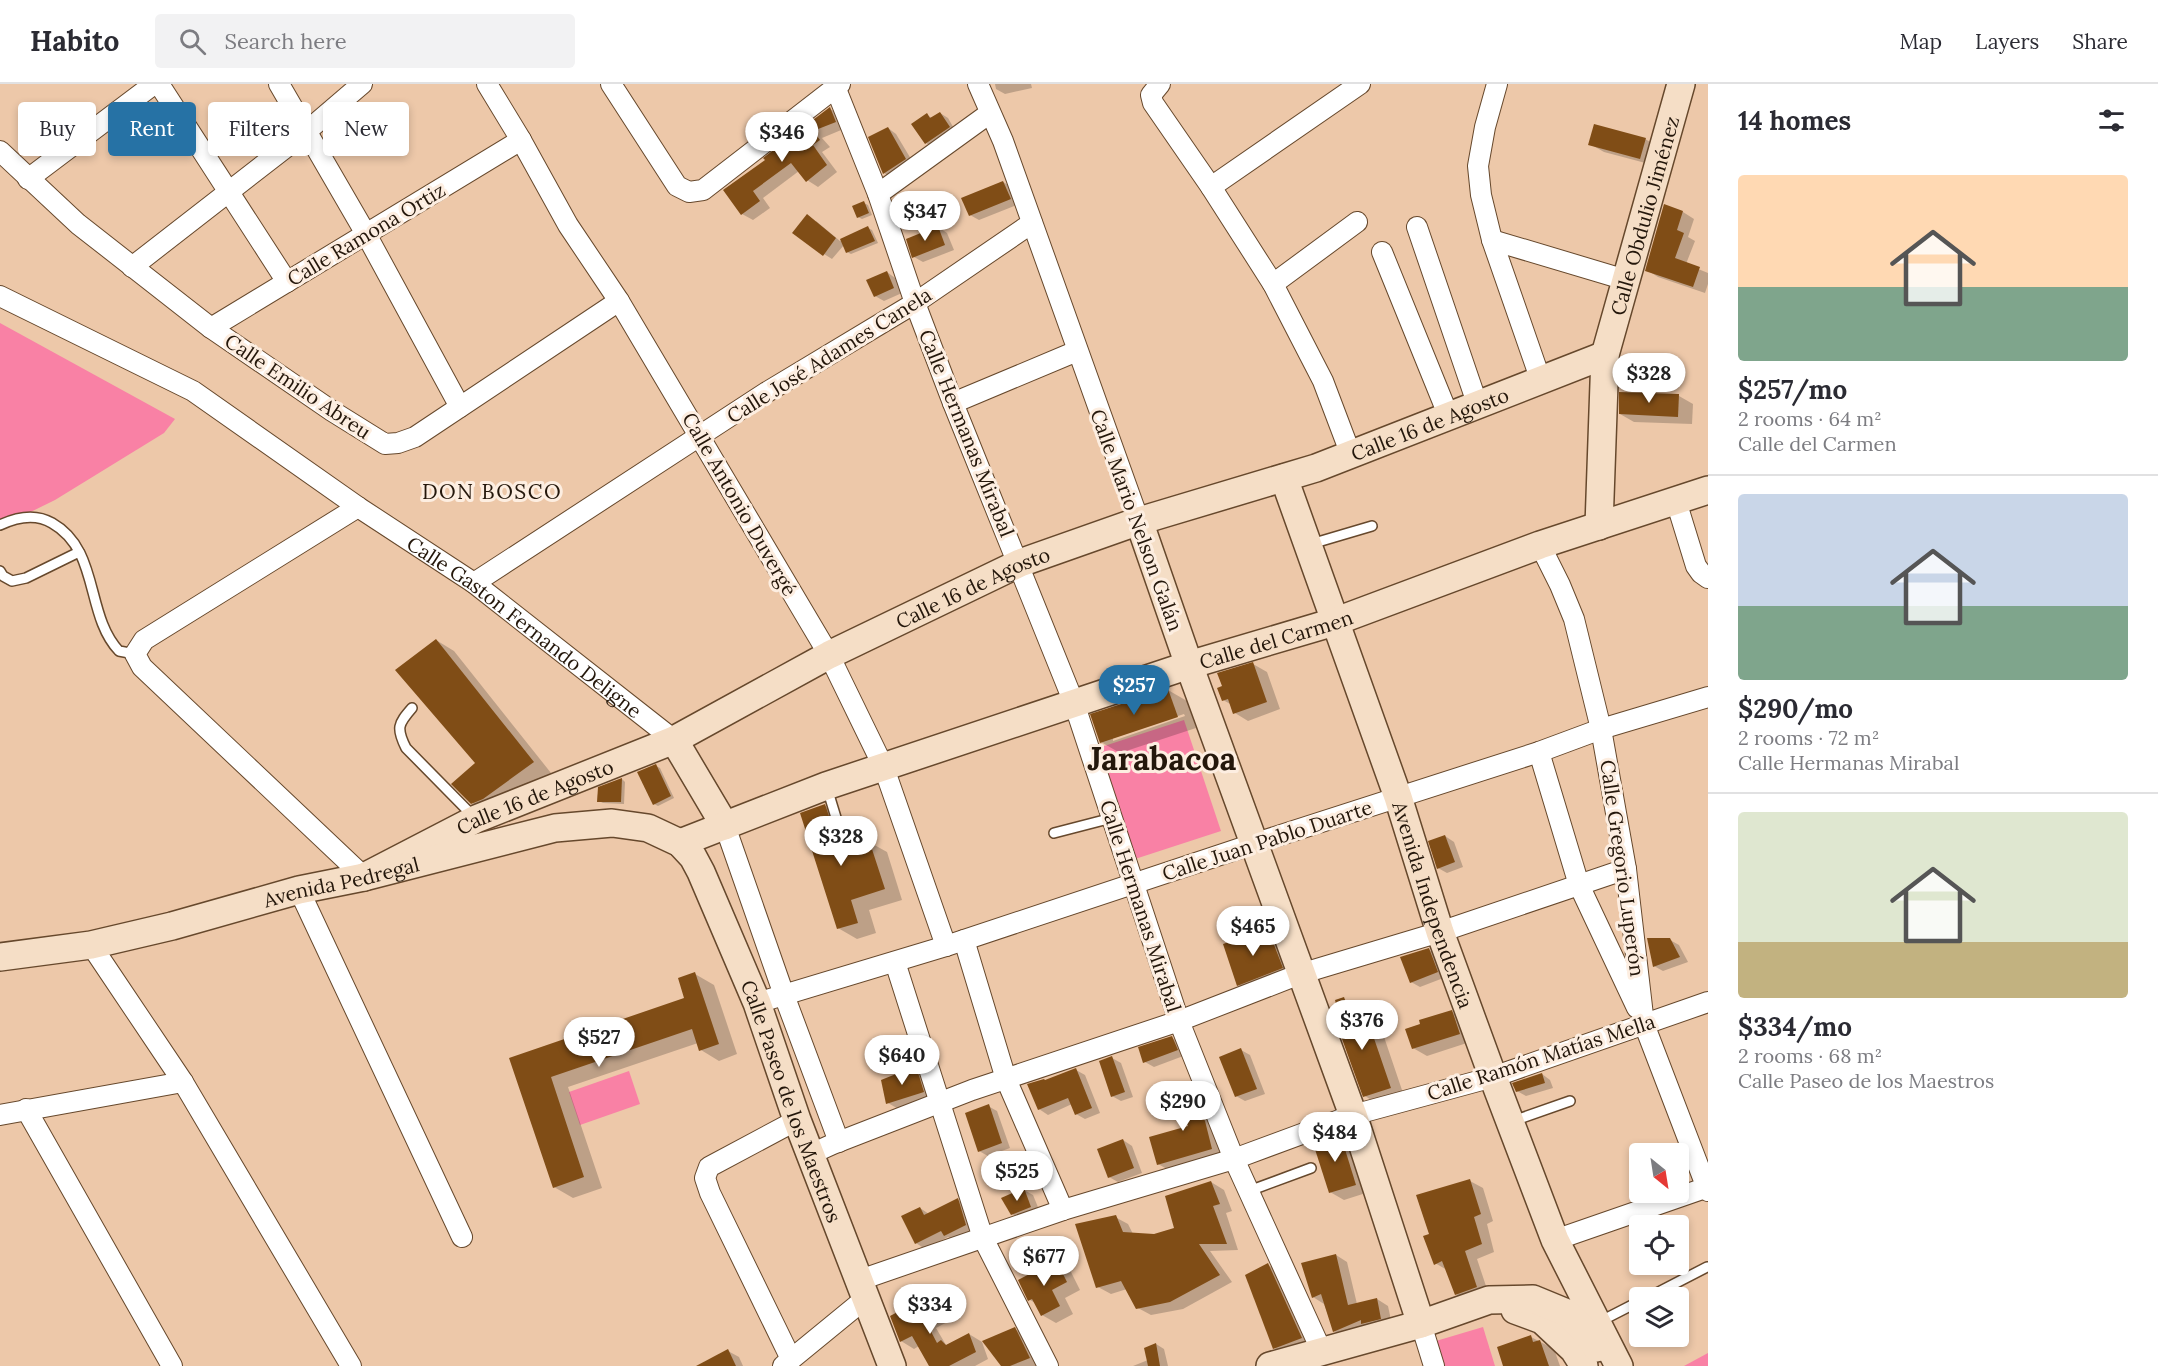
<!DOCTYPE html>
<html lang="en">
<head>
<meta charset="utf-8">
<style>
  :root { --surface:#fff; --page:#f2f2f3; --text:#2b2b33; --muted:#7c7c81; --line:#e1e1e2; --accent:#2672a5 }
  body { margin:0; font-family:Lora,serif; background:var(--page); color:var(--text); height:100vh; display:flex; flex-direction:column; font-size:22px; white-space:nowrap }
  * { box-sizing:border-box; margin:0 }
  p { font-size:20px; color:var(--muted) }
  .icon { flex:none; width:33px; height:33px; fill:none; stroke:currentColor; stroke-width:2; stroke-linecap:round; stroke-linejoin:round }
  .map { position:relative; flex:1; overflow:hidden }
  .details { display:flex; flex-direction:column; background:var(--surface); width:450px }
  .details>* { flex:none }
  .guide { position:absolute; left:18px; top:18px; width:570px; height:54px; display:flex; gap:12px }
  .needle { width:39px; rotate:150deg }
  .buttons { position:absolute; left:1629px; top:1059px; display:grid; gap:12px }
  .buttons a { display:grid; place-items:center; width:60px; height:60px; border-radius:6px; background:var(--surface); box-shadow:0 3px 9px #0003; font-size:30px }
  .price { position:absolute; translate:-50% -51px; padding:0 14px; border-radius:21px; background:#fff; color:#222; font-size:20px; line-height:39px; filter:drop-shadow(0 2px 3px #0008) }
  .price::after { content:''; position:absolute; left:50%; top:36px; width:18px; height:14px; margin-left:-9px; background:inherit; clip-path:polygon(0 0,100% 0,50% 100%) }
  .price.active { background:var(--accent); color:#fff }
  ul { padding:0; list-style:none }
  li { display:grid; align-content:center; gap:12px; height:318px; padding:0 30px }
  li+li { border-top:2px solid var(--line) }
  li span { display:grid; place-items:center; height:186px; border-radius:6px; color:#555 }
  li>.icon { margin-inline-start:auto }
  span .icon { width:108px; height:108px; fill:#fffc; stroke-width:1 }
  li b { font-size:26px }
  h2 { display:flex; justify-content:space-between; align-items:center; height:72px; padding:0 30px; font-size:26px }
  .chip { padding:0 21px; border-radius:6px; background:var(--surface); box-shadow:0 3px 9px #0003; font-size:21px; line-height:54px }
  .chip.active { background:var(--accent); color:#fff }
  header { display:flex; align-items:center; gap:36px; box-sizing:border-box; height:84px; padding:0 30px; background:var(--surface); border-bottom:2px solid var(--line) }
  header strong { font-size:28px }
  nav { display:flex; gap:33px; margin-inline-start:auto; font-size:21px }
  .search { width:420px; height:54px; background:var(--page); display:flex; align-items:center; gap:15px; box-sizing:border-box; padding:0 21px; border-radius:6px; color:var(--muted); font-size:22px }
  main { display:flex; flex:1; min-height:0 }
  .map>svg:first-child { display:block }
</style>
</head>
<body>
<header>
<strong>Habito</strong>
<div class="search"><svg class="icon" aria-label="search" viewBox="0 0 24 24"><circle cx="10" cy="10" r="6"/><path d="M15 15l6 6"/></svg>Search here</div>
<nav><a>Map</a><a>Layers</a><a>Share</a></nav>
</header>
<main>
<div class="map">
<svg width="1708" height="1282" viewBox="0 0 1708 1282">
  <rect width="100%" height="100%" fill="#edc8a9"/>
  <g fill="#f981a5">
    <path d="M0 239 175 335 164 349 55 416 0 443Z"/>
    <path d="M1184 636 1221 747 1132 776 1095 665Z"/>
    <path d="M629 987 640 1020 580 1041 569 1008Z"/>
    <path d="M1483 1243 1495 1282H1444L1436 1257Z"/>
    <path d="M1708 1269V1282H1684Z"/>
  </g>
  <g fill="#0003" fill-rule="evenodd">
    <path d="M995 0H1031L1032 4 1005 10 996 5Z"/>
    <path d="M830 25 841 31 846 44 822 54 830 63 822 68 837 88 818 103 807 96 799 87 763 114 770 124 753 136 742 130 767 77Z"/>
    <path d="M940 29 948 34 956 48 933 63 926 59 927 31 932 34Z"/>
    <path d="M888 44 896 50 914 80 893 94 884 89Z"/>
    <path d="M1645 55 1659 63 1653 81 1604 68 1590 60Z"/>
    <path d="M1003 98 1012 103 1019 120 979 136 970 131Z"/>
    <path d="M864 119 868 121 872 131 862 135 858 133Z"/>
    <path d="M1665 122 1683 128 1694 135 1688 153 1695 157 1686 180 1708 189V200L1705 209 1658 193 1647 186Z"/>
    <path d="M816 137 840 157 868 144 872 146 878 159 851 170 847 168 844 161 832 175 824 170Z"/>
    <path d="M938 143 947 149 954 166 923 178 914 173Z"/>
    <path d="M887 188 895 194 902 209 884 217 875 212Z"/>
    <path d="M1679 312 1693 320 1692 340 1634 338 1620 330Z"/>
    <path d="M436 556 454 567 551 689 502 725 491 730 472 719 477 679Z"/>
    <path d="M1253 580 1267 588 1280 625 1248 637 1235 629 1232 621 1223 616 1224 602Z"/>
    <path d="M1168 606 1187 617 1196 644 1120 669 1101 658ZM1184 630 1185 632 1113 657V654Z"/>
    <path d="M656 682 660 684 674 714 658 722 654 720Z"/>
    <path d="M622 695 625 698 624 720 603 719 599 717Z"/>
    <path d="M825 722 843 733 853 763 869 758 887 768 902 816 869 826 876 849 857 855 838 844Z"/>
    <path d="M1445 752 1454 758 1463 783 1447 789 1438 784Z"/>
    <path d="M1268 846 1282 854 1296 892 1252 909 1238 901Z"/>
    <path d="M1670 856 1679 861 1688 878 1663 887 1654 882Z"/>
    <path d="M1429 866 1438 871 1446 893 1420 903 1411 898Z"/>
    <path d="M695 890 714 901 737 970 719 977 701 966 698 959 568 1003 602 1104 573 1114 554 1103 511 975 686 915Z"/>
    <path d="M1344 915 1358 923 1362 934 1366 933 1380 941 1404 1012 1378 1020 1365 1012 1343 941Z"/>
    <path d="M1452 928 1465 936 1473 957 1427 972 1413 964Z"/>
    <path d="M1172 954 1181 959 1186 971 1154 983 1145 978Z"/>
    <path d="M1241 966 1250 971 1265 1010 1245 1017 1236 1012Z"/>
    <path d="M1112 974 1121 979 1133 1013 1121 1017 1112 1012Z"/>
    <path d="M915 984 929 992 937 1016 902 1027 888 1019Z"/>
    <path d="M1076 986 1085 991 1100 1029 1085 1035 1076 1030 1072 1020 1048 1031 1039 1025 1046 998Z"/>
    <path d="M1542 990 1550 996 1553 1004 1526 1012 1517 1007Z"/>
    <path d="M1186 1001 1195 1006 1214 1044 1221 1070 1167 1085 1158 1080 1190 1043Z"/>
    <path d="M988 1022 997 1027 1010 1064 988 1072 979 1067Z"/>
    <path d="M1340 1050 1354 1058 1369 1108 1344 1116 1330 1108Z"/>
    <path d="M1123 1056 1132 1062 1142 1089 1118 1098 1109 1093Z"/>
    <path d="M1470 1097 1483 1104 1493 1137 1487 1140 1494 1168 1477 1175 1489 1211 1469 1218 1456 1210 1447 1186 1435 1179 1431 1151Z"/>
    <path d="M1211 1098 1224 1106 1232 1127 1226 1129 1238 1166 1210 1167 1232 1198 1183 1225 1151 1231 1138 1224 1127 1205 1111 1210 1098 1203 1115 1133 1128 1140 1133 1150 1154 1152 1176 1145Z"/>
    <path d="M1024 1106 1033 1111 1040 1128 1021 1135 1012 1130Z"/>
    <path d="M958 1116 966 1121 975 1146 954 1156 948 1153 925 1165 916 1159 903 1133 920 1124 929 1130Z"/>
    <path d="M1336 1171 1347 1178 1357 1220 1377 1215 1388 1222 1392 1241 1345 1254 1334 1247 1324 1220 1313 1213Z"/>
    <path d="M1056 1178 1070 1186 1080 1206 1065 1214 1073 1230 1056 1239 1042 1231 1037 1220 1030 1216Z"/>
    <path d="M1268 1181 1282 1189 1315 1262 1288 1272 1274 1264Z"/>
    <path d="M928 1214 941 1221 949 1237 936 1244 946 1261 969 1250 982 1258 988 1275 975 1282H931L919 1262 914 1265 901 1257Z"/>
    <path d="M1015 1245 1029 1253 1043 1282H1003Z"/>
    <path d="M1531 1253 1554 1265 1560 1282H1505Z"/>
    <path d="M1156 1260 1164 1265 1168 1282H1133L1148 1276Z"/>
    <path d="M728 1267 739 1273 743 1282H710Z"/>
  </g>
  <g fill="#804d16">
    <path d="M830 23 836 38 813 47 820 56 813 61 827 81 806 98 791 79 753 107 760 117 741 131 723 106 765 76 763 74Z"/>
    <path d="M940 28 950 43 925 60 911 40 927 29 930 34Z"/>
    <path d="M1594 40 1646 54 1640 75 1588 61Z"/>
    <path d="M888 43 906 75 883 90 868 53Z"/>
    <path d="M1003 97 1011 115 969 132 961 114Z"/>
    <path d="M864 117 869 129 857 134 852 122Z"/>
    <path d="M1664 120 1683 127 1677 146 1684 149 1675 174 1700 183 1693 203 1645 187Z"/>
    <path d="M807 130 836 154 823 172 792 149Z"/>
    <path d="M868 142 875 157 846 169 840 155Z"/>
    <path d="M938 142 945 161 912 174 906 155Z"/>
    <path d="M887 187 894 204 874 213 866 196Z"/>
    <path d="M1619 308 1679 310 1678 333 1619 330Z"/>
    <path d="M436 555 534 678 483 715 471 720 451 700 475 679 395 586Z"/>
    <path d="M1253 578 1267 618 1233 630 1228 615 1222 617 1217 604 1222 602 1217 589Z"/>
    <path d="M1168 605 1178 633 1100 659 1090 630Z"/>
    <path d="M656 680 671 712 653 721 637 688Z"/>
    <path d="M622 694 621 718H597L598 703Z"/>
    <path d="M825 720 840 765 869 756 885 805 851 816 858 839 837 845 800 729Z"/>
    <path d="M1445 751 1455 778 1437 785 1428 757Z"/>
    <path d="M1268 845 1283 884 1237 902 1223 860Z"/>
    <path d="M1647 854H1670L1680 873 1653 883Z"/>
    <path d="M1429 864 1438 888 1410 899 1400 873Z"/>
    <path d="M695 888 719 960 699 967 692 945 551 993 584 1093 553 1104 509 974 684 914 678 894Z"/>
    <path d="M1344 913 1352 936 1366 931 1391 1004 1363 1013 1337 941 1341 940 1335 916Z"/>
    <path d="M1452 926 1460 950 1412 965 1405 945 1420 940 1419 936Z"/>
    <path d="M1172 952 1178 966 1143 979 1138 963Z"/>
    <path d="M1241 964 1257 1005 1235 1013 1219 973Z"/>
    <path d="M1112 972 1125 1008 1111 1013 1099 977Z"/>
    <path d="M916 982 924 1008 886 1020 881 996Z"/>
    <path d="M1076 984 1092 1024 1075 1031 1068 1014 1038 1026 1027 1000 1044 995 1045 996Z"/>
    <path d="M1542 989 1545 999 1516 1008 1512 999Z"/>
    <path d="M1186 999 1205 1037 1212 1065 1157 1081 1149 1053 1188 1042 1171 1006Z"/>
    <path d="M989 1020 1002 1059 978 1068 965 1029Z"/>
    <path d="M1340 1049 1356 1101 1329 1109 1313 1059Z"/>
    <path d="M1123 1055 1134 1084 1108 1094 1097 1065Z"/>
    <path d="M1470 1095 1481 1130 1474 1133 1482 1160 1465 1167 1477 1203 1455 1211 1442 1177 1434 1181 1423 1152 1429 1150 1416 1111Z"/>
    <path d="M1211 1097 1220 1120 1213 1122 1227 1160H1199L1220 1191 1170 1218 1136 1225 1121 1197 1096 1204 1075 1140 1116 1131 1123 1148 1154 1150 1174 1144 1165 1112Z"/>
    <path d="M1024 1104 1031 1123 1011 1131 1001 1114Z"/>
    <path d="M958 1114 966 1141 944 1152 941 1147 915 1160 901 1132 920 1123 924 1131Z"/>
    <path d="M1336 1170 1348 1221 1377 1214 1381 1235 1361 1240V1236L1333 1248 1321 1210 1312 1214 1301 1179Z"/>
    <path d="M1056 1176 1067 1198 1052 1206 1060 1222 1041 1232 1032 1215 1028 1217 1018 1196Z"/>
    <path d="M1268 1179 1302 1254 1273 1265 1245 1191Z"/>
    <path d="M928 1212 937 1230 925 1236 937 1259 941 1256 946 1261 969 1249 976 1268 949 1282H929L912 1252 900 1258 890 1232Z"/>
    <path d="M1015 1243 1030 1274 1010 1282H1001L982 1257Z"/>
    <path d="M1531 1251 1533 1258 1540 1256 1549 1282H1503L1497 1263Z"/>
    <path d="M1156 1259 1160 1282H1148L1144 1264Z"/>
    <path d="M728 1265 736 1282H696Z"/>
  </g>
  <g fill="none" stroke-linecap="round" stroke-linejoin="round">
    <defs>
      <g id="lane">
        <path d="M0 441C17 433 35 429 52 439 100 466 85 531 119 567L135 570"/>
        <path d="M1311 460 1372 442"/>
        <path d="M0 487 3 492 12 497 26 494 79 468"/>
        <path d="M412 624C398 640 396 644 406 664L474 733"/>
        <path d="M827 704 841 750 856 745"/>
        <path d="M1054 749 1112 734"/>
        <path d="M1513 1037 1570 1017"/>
        <path d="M1249 1107 1311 1084"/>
        <path d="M1647 1214 1707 1183"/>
        <path d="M1599 1238 1640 1217"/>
      </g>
      <g id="street">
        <path d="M159 0 287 198"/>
        <path d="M279 0 366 150 460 323"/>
        <path d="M487 0 521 56 568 141 619 217 829 571 884 684 946 862"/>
        <path d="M611 0 677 102 689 108 703 106 840 0"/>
        <path d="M834 0 878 110 915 219 953 319 1074 619 1179 937 1234 1075 1322 1268"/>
        <path d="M978 0 1003 57 1139 437"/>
        <path d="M1160 0 1151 11 1153 19 1211 103 1273 200 1323 297 1351 371"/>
        <path d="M1497 0 1485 43 1478 82 1481 111 1492 156 1541 297"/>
        <path d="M0 67 78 140 211 244 332 327 385 360 398 359 415 353 619 217"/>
        <path d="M28 95 154 0"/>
        <path d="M1211 103 1360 0"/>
        <path d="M878 110 990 29"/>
        <path d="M1417 143 1478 322"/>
        <path d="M1492 156 1626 196"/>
        <path d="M1382 168 1449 333"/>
        <path d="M132 183 307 47 362 0"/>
        <path d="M1273 200 1357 138"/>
        <path id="s1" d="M0 212 193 307 358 423 474 499 674 656"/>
        <path d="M211 244 521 56"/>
        <path d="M953 319 1077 267"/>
        <path d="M1676 417 1696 482 1701 489 1708 494"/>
        <path d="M358 423 144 556 135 570 142 583 364 793"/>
        <path d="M1540 461 1560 501 1574 535 1601 645 1626 785 1644 940 1708 1107"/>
        <path d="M474 499 767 308 915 219 1032 139"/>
        <path d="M1539 668 1579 801 1637 924"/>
        <path d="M725 742 784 911 839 1058"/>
        <path d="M299 806 462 1153"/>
        <path d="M964 856 1006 995 1063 1126"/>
        <path d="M91 861 183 998 351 1282"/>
        <path d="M895 878 983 1154 1048 1282"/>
        <path d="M757 919 946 862 1253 760 1539 668 1601 645 1708 613"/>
        <path d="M26 1025 172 1282"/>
        <path d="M0 1031 183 998"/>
        <path d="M811 1070 833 1060 972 1006 1179 937 1300 890 1440 848 1626 785"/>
        <path d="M1555 1156 1708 1103"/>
        <path d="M860 1196 1063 1126 1234 1075 1353 1031 1493 993 1708 918"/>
        <path d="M1421 1240 1434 1282"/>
        <path d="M791 1275 710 1109 705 1094 709 1083 797 1036"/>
        <path d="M783 1282 866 1214"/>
      </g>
      <g id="secondary">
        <path id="s2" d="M1284 394 1398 713 1440 848 1493 993 1555 1156 1619 1282"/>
        <path d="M1139 437 1189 581 1353 1031 1421 1240"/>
        <path id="s3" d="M1599 442 1605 271 1681 0"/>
        <path d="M674 656 725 742"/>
        <path id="s4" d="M680 759 826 702 1189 581 1334 538 1540 461 1708 406"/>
        <path id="s5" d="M364 793 476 735 674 656 829 571 1020 479 1139 437 1316 384 1605 271"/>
        <path id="s6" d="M0 873 91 861 172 842 299 806 364 793 555 744 612 739 648 744 680 759 693 773 701 788 757 919 797 1036 892 1282"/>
        <path d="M1515 1226 1542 1236 1574 1266 1584 1282"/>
        <path d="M1270 1282 1421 1240 1489 1216 1533 1215 1567 1229 1586 1248 1597 1264"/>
      </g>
    </defs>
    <use href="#lane" stroke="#66482c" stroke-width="12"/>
    <use href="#street" stroke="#66482c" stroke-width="22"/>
    <use href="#secondary" stroke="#66482c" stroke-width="30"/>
    <use href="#lane" stroke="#fff" stroke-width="9"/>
    <use href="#street" stroke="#fff" stroke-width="20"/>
    <use href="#secondary" stroke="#f5dec6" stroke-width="27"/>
  </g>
  <g text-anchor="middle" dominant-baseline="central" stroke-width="6" stroke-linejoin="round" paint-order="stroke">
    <g font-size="20" fill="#24170b" stroke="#fdeee1">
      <text stroke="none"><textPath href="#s3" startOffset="316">Calle Obdulio Jiménez</textPath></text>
      <text transform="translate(366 150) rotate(-31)">Calle Ramona Ortiz</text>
      <text transform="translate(829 271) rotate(-32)">Calle José Adames Canela</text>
      <text transform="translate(298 302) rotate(34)">Calle Emilio Abreu</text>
      <text stroke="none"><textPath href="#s5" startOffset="1161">Calle 16 de Agosto</textPath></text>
      <text transform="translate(967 349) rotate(68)">Calle Hermanas Mirabal</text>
      <text transform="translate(740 420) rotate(60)">Calle Antonio Duvergé</text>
      <text transform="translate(1137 436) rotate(70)">Calle Mario Nelson Galán</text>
      <text stroke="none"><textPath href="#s5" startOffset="675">Calle 16 de Agosto</textPath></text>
      <text stroke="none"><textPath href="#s1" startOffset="622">Calle Gaston Fernando Deligne</textPath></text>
      <text stroke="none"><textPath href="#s4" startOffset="630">Calle del Carmen</textPath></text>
      <text stroke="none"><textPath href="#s5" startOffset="189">Calle 16 de Agosto</textPath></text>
      <text transform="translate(1267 756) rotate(-18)">Calle Juan Pablo Duarte</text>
      <text transform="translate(1623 784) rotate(82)">Calle Gregorio Luperón</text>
      <text stroke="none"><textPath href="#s6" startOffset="350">Avenida Pedregal</textPath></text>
      <text stroke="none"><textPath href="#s2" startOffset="452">Avenida Independencia</textPath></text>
      <text transform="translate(1141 822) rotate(72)">Calle Hermanas Mirabal</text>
      <text transform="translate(1541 973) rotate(-18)">Calle Ramón Matías Mella</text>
      <text stroke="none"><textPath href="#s6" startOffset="982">Calle Paseo de los Maestros</textPath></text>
    </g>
    <g font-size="21" letter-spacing="1.5" fill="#24170b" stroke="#fdeee1">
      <text x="492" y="407">DON BOSCO</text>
    </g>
    <g font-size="32" font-weight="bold" fill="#24170b" stroke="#fdeee1">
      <text x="1162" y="674">Jarabacoa</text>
    </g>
  </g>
</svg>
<div class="buttons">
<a><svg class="needle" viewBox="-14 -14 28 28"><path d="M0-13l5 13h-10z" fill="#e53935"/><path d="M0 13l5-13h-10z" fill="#7c7c81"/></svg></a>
<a><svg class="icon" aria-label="locate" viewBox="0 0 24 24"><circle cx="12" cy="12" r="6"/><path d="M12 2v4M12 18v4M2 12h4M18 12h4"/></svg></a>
<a><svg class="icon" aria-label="layers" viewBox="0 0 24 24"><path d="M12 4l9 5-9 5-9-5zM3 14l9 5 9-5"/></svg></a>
</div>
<b class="price" style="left:782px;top:79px">$346</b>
<b class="price" style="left:925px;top:158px">$347</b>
<b class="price" style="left:1649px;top:320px">$328</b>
<b class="price active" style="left:1134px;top:632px">$257</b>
<b class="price" style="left:841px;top:783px">$328</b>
<b class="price" style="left:1253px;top:873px">$465</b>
<b class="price" style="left:1362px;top:967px">$376</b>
<b class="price" style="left:599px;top:984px">$527</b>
<b class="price" style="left:902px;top:1002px">$640</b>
<b class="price" style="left:1183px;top:1048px">$290</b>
<b class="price" style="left:1335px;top:1079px">$484</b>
<b class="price" style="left:1017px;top:1118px">$525</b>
<b class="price" style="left:1044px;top:1203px">$677</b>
<b class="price" style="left:930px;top:1251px">$334</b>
<div class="guide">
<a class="chip">Buy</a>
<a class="chip active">Rent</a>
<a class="chip">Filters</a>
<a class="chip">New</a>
</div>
</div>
<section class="details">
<h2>14 homes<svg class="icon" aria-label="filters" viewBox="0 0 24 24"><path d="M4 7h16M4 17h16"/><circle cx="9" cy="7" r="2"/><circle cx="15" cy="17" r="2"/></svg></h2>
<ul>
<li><span style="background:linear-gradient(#ffd9b3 60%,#7fa58c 0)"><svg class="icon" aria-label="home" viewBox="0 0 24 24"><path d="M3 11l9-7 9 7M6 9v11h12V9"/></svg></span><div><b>$257/mo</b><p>2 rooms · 64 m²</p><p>Calle del Carmen</p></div></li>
<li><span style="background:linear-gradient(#c9d6e8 60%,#7fa58c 0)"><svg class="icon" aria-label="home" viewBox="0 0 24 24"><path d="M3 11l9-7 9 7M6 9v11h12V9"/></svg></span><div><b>$290/mo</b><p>2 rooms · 72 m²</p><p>Calle Hermanas Mirabal</p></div></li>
<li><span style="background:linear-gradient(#dfe7d0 70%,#c2b280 0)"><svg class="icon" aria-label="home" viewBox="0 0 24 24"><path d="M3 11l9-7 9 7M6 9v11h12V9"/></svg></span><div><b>$334/mo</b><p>2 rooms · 68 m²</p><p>Calle Paseo de los Maestros</p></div></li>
</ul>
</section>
</main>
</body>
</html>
